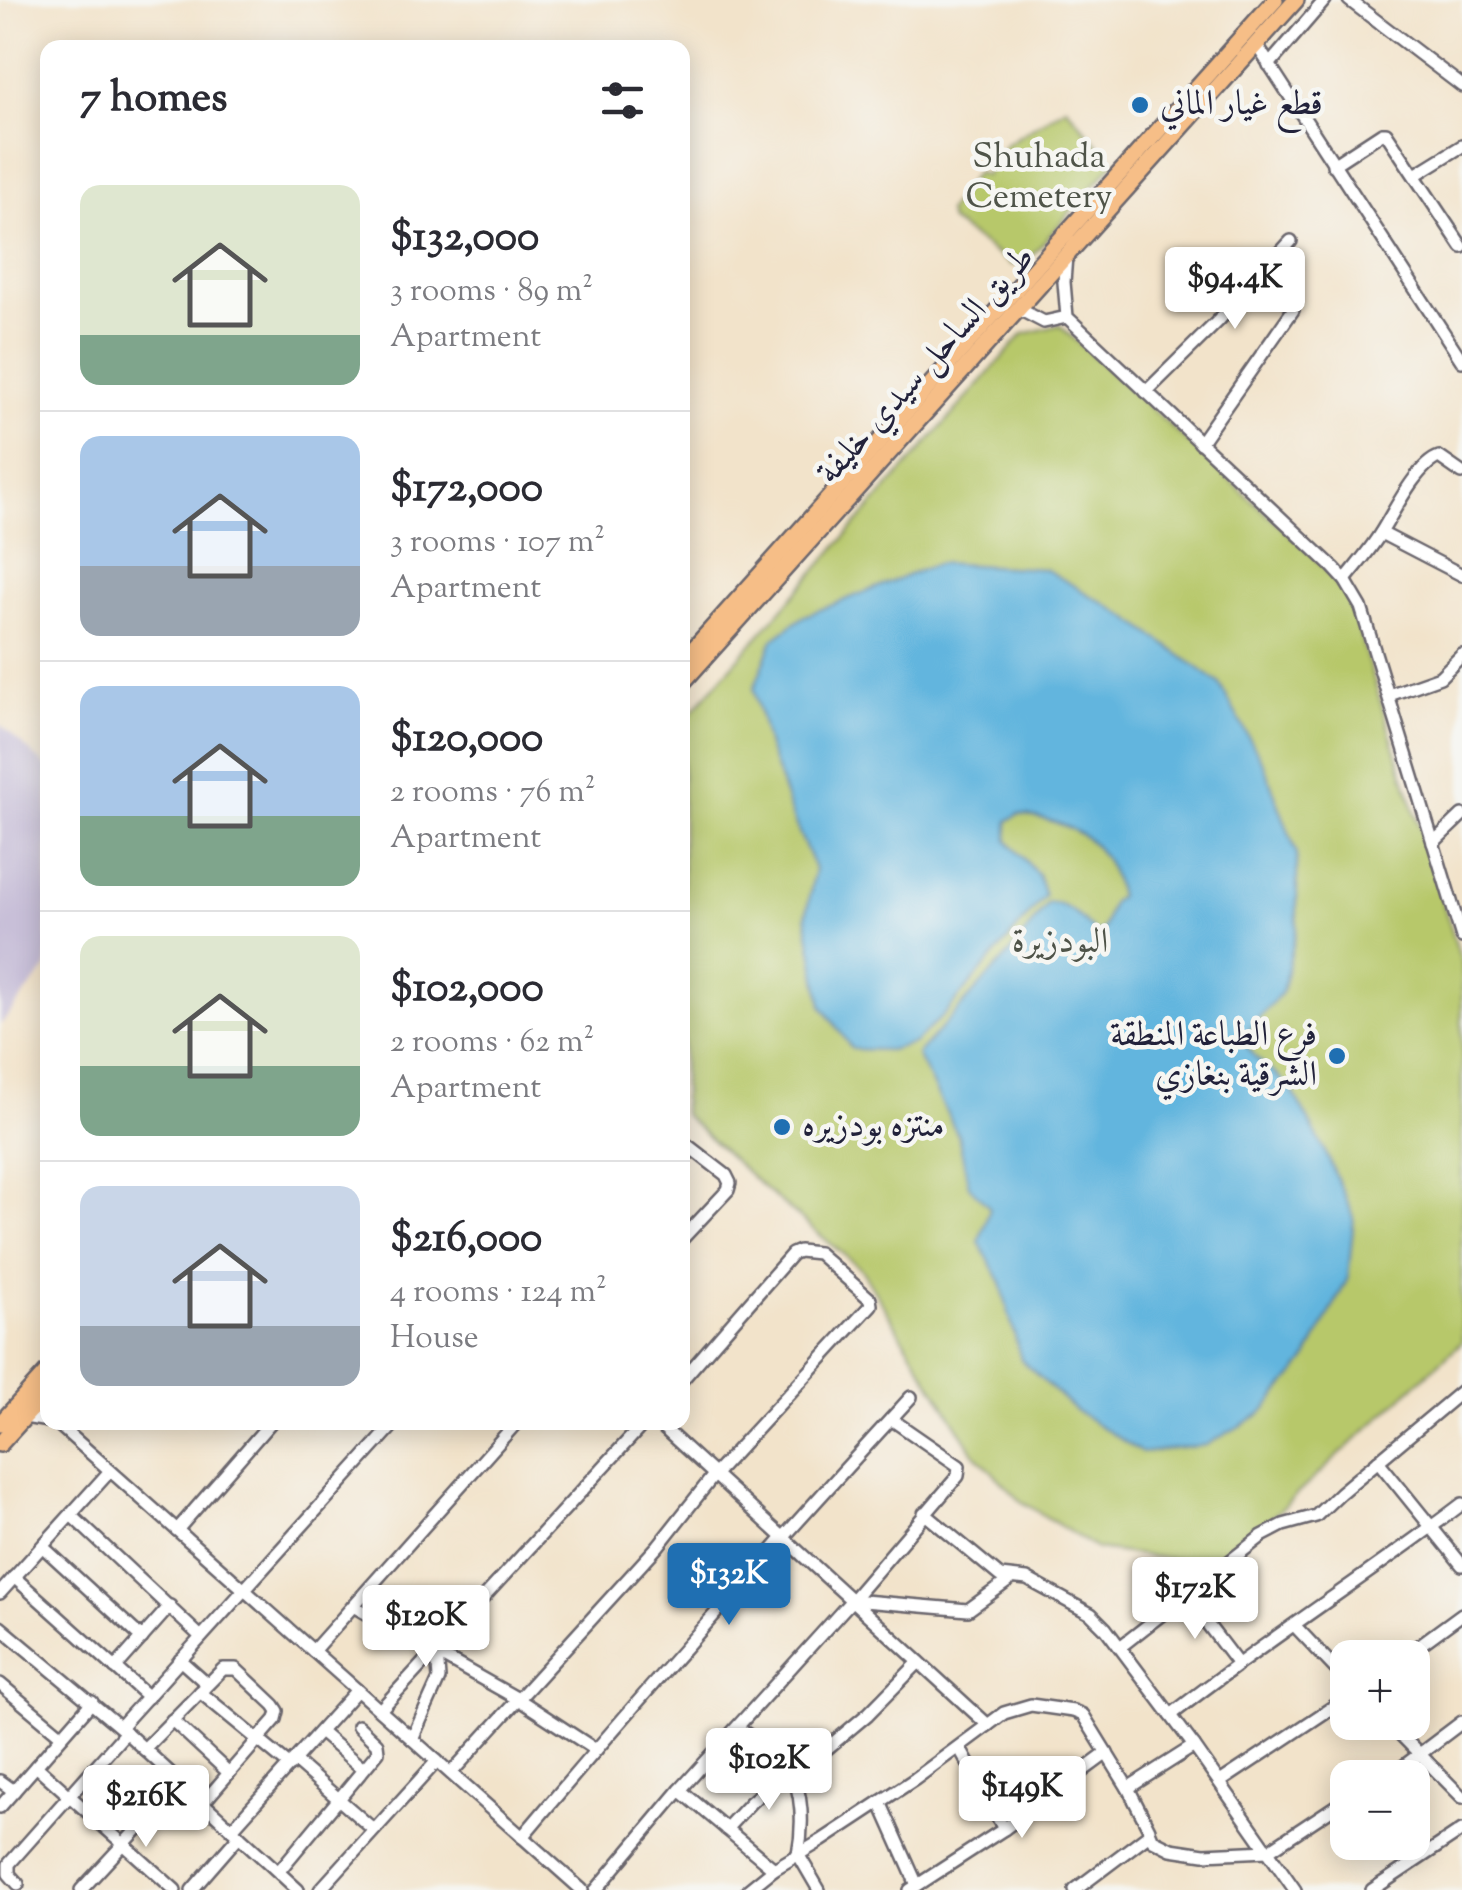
<!DOCTYPE html>
<html lang="en">
<head>
<meta charset="utf-8">
<style>
  :root { --surface:#fff; --page:#f2f2f3; --text:#2b2b33; --muted:#7c7c81; --line:#e1e1e2; --accent:#1f6fb2 }
  body { margin:0; font-family:"Sorts Mill Goudy",Amiri,serif; background:var(--page); color:var(--text); height:100vh; display:flex; flex-direction:column; font-size:38px; white-space:nowrap }
  * { box-sizing:border-box; margin:0 }
  p { font-size:32px; color:var(--muted) }
  .icon { flex:none; width:55px; height:55px; fill:none; stroke:currentColor; stroke-width:2; stroke-linecap:round; stroke-linejoin:round }
  .map { position:relative; flex:1; overflow:hidden }
  .side { position:absolute; left:40px; top:40px; width:650px; height:1390px; display:flex; flex-direction:column; background:var(--surface); border-radius:20px; box-shadow:0 5px 25px #0003 }
  .side>* { flex:none }
  .controls { position:absolute; left:1330px; top:1640px; display:grid; gap:20px }
  .controls a { display:grid; place-items:center; width:100px; height:100px; border-radius:20px; background:var(--surface); box-shadow:0 5px 25px #0003; font-size:50px }
  .price { position:absolute; translate:-50% -85px; padding:0 22px; border-radius:10px; background:#fff; color:#222; font-size:32px; line-height:65px; filter:drop-shadow(0 2px 5px #0008) }
  .price::after { content:''; position:absolute; left:50%; top:60px; width:30px; height:22px; margin-left:-15px; background:inherit; clip-path:polygon(0 0,100% 0,50% 100%) }
  .price.on { background:var(--accent); color:#fff }
  ul { padding:0; list-style:none }
  li { display:flex; align-items:center; gap:30px; height:250px; padding:0 40px }
  li+li { border-top:2px solid var(--line) }
  li span { display:grid; place-items:center; flex:none; width:280px; height:200px; border-radius:20px; color:#555 }
  li>.icon { margin-inline-start:auto }
  span .icon { width:120px; height:120px; fill:#fffc; stroke-width:1 }
  li b { font-size:42px }
  h2 { display:flex; justify-content:space-between; align-items:center; height:120px; padding:0 40px; font-size:42px }
  .map>svg:first-child { display:block }
</style>
</head>
<body>
<div class="map">
<svg width="1462" height="1890" viewBox="0 0 1462 1890">
  <rect width="100%" height="100%" fill="#f6f6f2"/>
  <filter id="ink" filterUnits="userSpaceOnUse"><feTurbulence type="fractalNoise" baseFrequency=".01" numOctaves="2"/><feDisplacementMap in="SourceGraphic" scale="20" xChannelSelector="R" yChannelSelector="G"/><feConvolveMatrix kernelMatrix="1 2 1 2 8 2 1 2 1" color-interpolation-filters="sRGB"/></filter>
  <filter id="wash" filterUnits="userSpaceOnUse"><feTurbulence type="fractalNoise" baseFrequency=".0048" numOctaves="4" result="noise"/><feDisplacementMap in="SourceGraphic" scale="40" xChannelSelector="R" yChannelSelector="G"/><feGaussianBlur stdDeviation="2.25" result="paint"/><feColorMatrix in="noise" values="0 0 0 0 0 0 0 0 0 0 0 0 0 0 0 0 0 1.4 0 .05"/><feComposite in="paint" operator="in"/></filter>
  <g filter="url(#wash)">
    <rect width="100%" height="100%" fill="#f2e3ca"/>
    <path fill="#c8bfd8" d="M0 724 48 768 47 968 0 1025Z"/>
    <g fill="#b7c86b" stroke="#6c7553" stroke-width="2.5">
      <path d="M1066 107 1114 163 1026 262 1012 265 950 221 947 212 976 172 985 176 1005 145Z"/>
      <path d="M1059 325 1318 560 1349 600 1462 964V1342L1219 1566 1097 1549 1021 1501 974 1453 861 1269 766 1190 683 1114 682 723 1023 334Z"/>
    </g>
    <path fill="#62b5de" stroke="#426c8c" stroke-width="2.5" d="M939 563 1045 569 1126 616 1219 683 1264 765 1297 854V928L1282 992 1241 1038 1256 1058 1291 1088 1323 1147 1354 1217 1348 1278 1305 1362 1261 1414 1206 1445 1142 1453 1075 1410 1021 1360 1001 1283 979 1242 990 1208 969 1186 958 1135 917 1055 1012 951 1048 903C1069 902 1082 921 1096 933L1103 930 1112 902 1119 897C1108 840 1072 822 1019 814L1008 821V841L1038 875 1045 896 945 1014 914 1043 889 1050 852 1049 822 1006 806 916 815 869 794 821 768 747 754 689 773 639 804 616Z"/>
  </g>
  <g filter="url(#ink)">
    <g fill="none" stroke-linecap="round" stroke-linejoin="round">
      <defs>
        <g id="minor">
          <path d="M1349 0 1462 86"/>
          <path d="M1256 44 1462 361"/>
          <path d="M1269 65 1325 0"/>
          <path d="M1333 165 1382 133H1386L1462 247"/>
          <path d="M1415 175 1462 146"/>
          <path d="M1066 256 1064 282 1067 317 1333 567 1345 580 1361 607 1462 937"/>
          <path d="M1019 309 1044 322 1067 317"/>
          <path d="M1146 392 1218 321 1291 241"/>
          <path d="M1200 443 1293 310 1292 306 1258 277"/>
          <path d="M1381 533 1462 575"/>
          <path d="M1345 580C1357 565 1370 550 1380 534 1393 514 1416 465 1439 457L1462 473"/>
          <path d="M1389 695 1440 677 1462 655"/>
          <path d="M1433 843 1462 815"/>
          <path d="M682 1141 726 1175 730 1183 728 1190 682 1239"/>
          <path d="M25 1417 48 1421"/>
          <path d="M53 1422 60 1426 582 1890"/>
          <path d="M657 1422 988 1725"/>
          <path d="M1378 1461 1462 1565"/>
          <path d="M924 1513 1000 1576 1027 1579 1091 1614 1106 1629 1194 1746 1295 1890"/>
          <path d="M71 1515 201 1637"/>
          <path d="M177 1530 271 1422"/>
          <path d="M43 1547 142 1638"/>
          <path d="M14 1577 148 1697"/>
          <path d="M0 1593 110 1471"/>
          <path d="M1186 1596 1237 1663"/>
          <path d="M852 1600 968 1610 1012 1578"/>
          <path d="M353 1606 518 1699 596 1750"/>
          <path d="M1294 1625 1348 1682"/>
          <path d="M0 1627 120 1727 298 1890"/>
          <path d="M1120 1647 1262 1536 1283 1525 1316 1516 1340 1493 1462 1391"/>
          <path d="M313 1651 517 1422"/>
          <path d="M1402 1658 1462 1614"/>
          <path d="M180 1660 207 1684"/>
          <path d="M115 1668 170 1606"/>
          <path d="M0 1684 62 1736"/>
          <path d="M200 1692 290 1766"/>
          <path d="M380 1710 645 1422"/>
          <path d="M1171 1715C1265 1641 1366 1577 1462 1504"/>
          <path d="M172 1720 229 1773"/>
          <path d="M1388 1722 1462 1797"/>
          <path d="M120 1727 396 1422"/>
          <path d="M738 1728C754 1740 776 1752 788 1768 804 1790 803 1829 798 1854L819 1890"/>
          <path d="M320 1732 363 1769"/>
          <path d="M412 1739 439 1679 438 1665 431 1656"/>
          <path d="M959 1747 1004 1829"/>
          <path d="M144 1749 223 1669H236L274 1705 278 1711 276 1719 203 1803"/>
          <path d="M295 1761 374 1830"/>
          <path d="M36 1766 175 1890"/>
          <path d="M451 1773 658 1546 714 1475 871 1305 870 1299 818 1253 799 1251 792 1254 682 1380"/>
          <path d="M793 1777 868 1714 919 1662"/>
          <path d="M1388 1778 1462 1722"/>
          <path d="M0 1781 14 1791"/>
          <path d="M1220 1782 1348 1697"/>
          <path d="M1128 1788 1194 1746"/>
          <path d="M680 1790 852 1600 958 1476 959 1466 891 1419"/>
          <path d="M880 1802 917 1885"/>
          <path d="M0 1807 92 1702"/>
          <path d="M232 1829 357 1690"/>
          <path d="M726 1829 751 1802 789 1770"/>
          <path d="M1150 1833 1153 1840 1171 1849 1204 1854 1268 1851 1348 1798"/>
          <path d="M522 1837C648 1687 779 1541 911 1397"/>
          <path d="M279 1871 378 1752 377 1744 358 1726"/>
          <path d="M18 1884 9 1874V1864L126 1732"/>
          <path d="M81 1890 181 1782"/>
          <path d="M192 1890 239 1836"/>
          <path d="M320 1890 437 1761"/>
          <path d="M596 1890 680 1790 774 1869"/>
          <path d="M748 1890 774 1869 821 1841 915 1779 1004 1713 1031 1705 1073 1711 1083 1715 1128 1788 1149 1829 1148 1835 1075 1890"/>
          <path d="M910 1890 1004 1829 1107 1753"/>
          <path d="M1372 1890 1462 1830"/>
        </g>
        <g id="highway">
          <path d="M682 662 1275 0"/>
          <path d="M682 683 1296 0"/>
          <path d="M0 1424 48 1371"/>
          <path d="M0 1444 48 1391"/>
        </g>
      </defs>
      <use href="#minor" stroke="#6b666d" stroke-width="16"/>
      <use href="#highway" stroke="#6b666d" stroke-width="20"/>
      <use href="#minor" stroke="#fff" stroke-width="11"/>
      <use href="#highway" stroke="#f6be87" stroke-width="15"/>
    </g>
  </g>
  <g fill="#1f6fb2" stroke="#f6f6f2" stroke-width="4">
    <circle cx="1140" cy="105" r="10"/>
    <circle cx="1337" cy="1056" r="10"/>
    <circle cx="782" cy="1127" r="10"/>
  </g>
  <g text-anchor="middle" dominant-baseline="central" stroke-width="9" stroke-linejoin="round" paint-order="stroke">
    <g font-size="35" fill="#22223b" stroke="#f6f6f2" text-anchor="start">
      <text x="1160" y="105">قطع غيار الماني</text>
      <text x="1317" y="1036" text-anchor="end">فرع الطباعة المنطقة<tspan x="1317" dy="40">الشرقية بنغازي</tspan></text>
      <text x="802" y="1127">منتزه بودزيره</text>
    </g>
    <g font-size="35" fill="#4f5449" stroke="#f6f6f2">
      <text x="1039" y="158">Shuhada<tspan x="1039" dy="40">Cemetery</tspan></text>
      <text x="1060" y="943">البودزيرة</text>
    </g>
    <g font-size="35" fill="#22223b" stroke="#f6f6f2">
      <text transform="translate(927 366) rotate(-48)">طريق الساحل سيدي خليفة</text>
    </g>
  </g>
</svg>
<div class="controls">
<a>+</a>
<a>−</a>
</div>
<b class="price" style="left:1235px;top:332px">$94.4K</b>
<b class="price on" style="left:729px;top:1628px">$132K</b>
<b class="price" style="left:1195px;top:1642px">$172K</b>
<b class="price" style="left:426px;top:1670px">$120K</b>
<b class="price" style="left:769px;top:1813px">$102K</b>
<b class="price" style="left:1022px;top:1841px">$149K</b>
<b class="price" style="left:146px;top:1850px">$216K</b>
<section class="side">
<h2>7 homes<svg class="icon" aria-label="filters" viewBox="0 0 24 24"><path d="M4 7h16M4 17h16"/><circle cx="9" cy="7" r="2"/><circle cx="15" cy="17" r="2"/></svg></h2>
<ul>
<li><span style="background:linear-gradient(#dfe7d0 75%,#7fa58c 0)"><svg class="icon" aria-label="home" viewBox="0 0 24 24"><path d="M3 11l9-7 9 7M6 9v11h12V9"/></svg></span><div><b>$132,000</b><p>3 rooms · 89 m²</p><p>Apartment</p></div></li>
<li><span style="background:linear-gradient(#a9c7e8 65%,#9aa5b1 0)"><svg class="icon" aria-label="home" viewBox="0 0 24 24"><path d="M3 11l9-7 9 7M6 9v11h12V9"/></svg></span><div><b>$172,000</b><p>3 rooms · 107 m²</p><p>Apartment</p></div></li>
<li><span style="background:linear-gradient(#a9c7e8 65%,#7fa58c 0)"><svg class="icon" aria-label="home" viewBox="0 0 24 24"><path d="M3 11l9-7 9 7M6 9v11h12V9"/></svg></span><div><b>$120,000</b><p>2 rooms · 76 m²</p><p>Apartment</p></div></li>
<li><span style="background:linear-gradient(#dfe7d0 65%,#7fa58c 0)"><svg class="icon" aria-label="home" viewBox="0 0 24 24"><path d="M3 11l9-7 9 7M6 9v11h12V9"/></svg></span><div><b>$102,000</b><p>2 rooms · 62 m²</p><p>Apartment</p></div></li>
<li><span style="background:linear-gradient(#c9d6e8 70%,#9aa5b1 0)"><svg class="icon" aria-label="home" viewBox="0 0 24 24"><path d="M3 11l9-7 9 7M6 9v11h12V9"/></svg></span><div><b>$216,000</b><p>4 rooms · 124 m²</p><p>House</p></div></li>
</ul>
</section>
</div>
</body>
</html>
